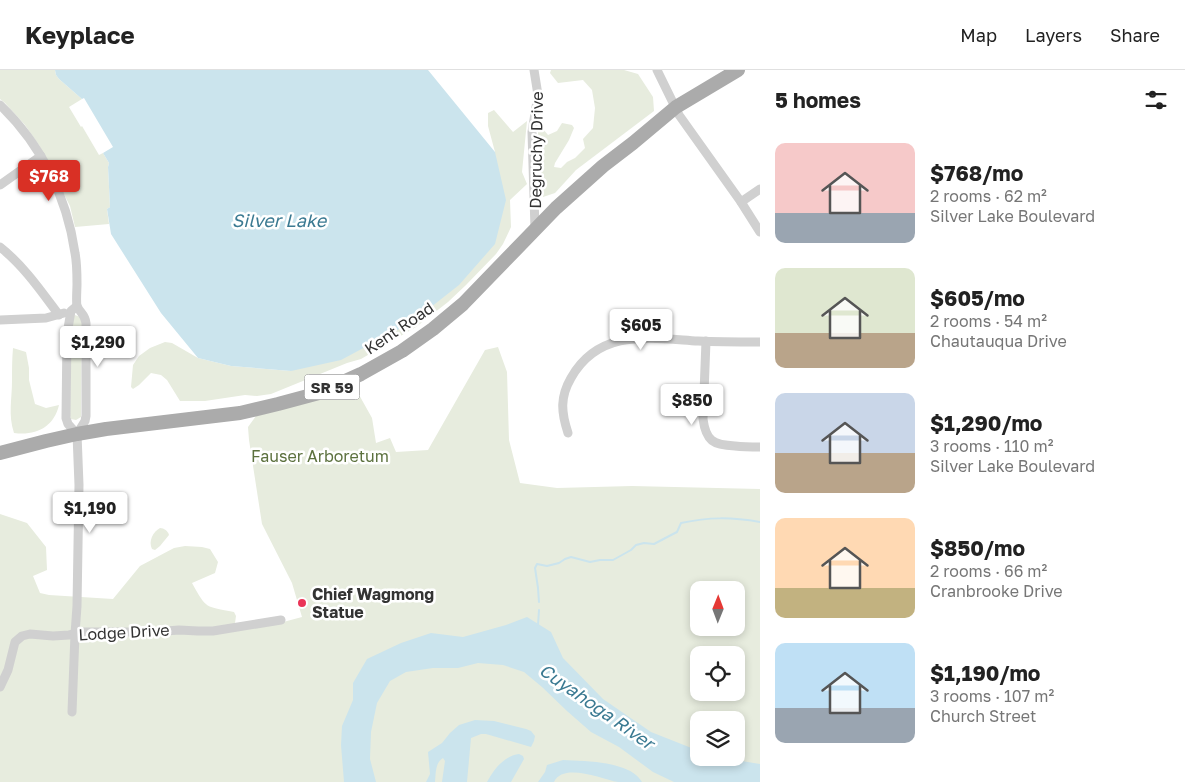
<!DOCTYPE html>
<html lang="en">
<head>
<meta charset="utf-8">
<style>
  :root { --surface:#fff; --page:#f6f6f6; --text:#222; --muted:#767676; --line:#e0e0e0; --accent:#d93025 }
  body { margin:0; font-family:"Golos Text",sans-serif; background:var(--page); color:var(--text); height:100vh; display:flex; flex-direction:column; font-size:19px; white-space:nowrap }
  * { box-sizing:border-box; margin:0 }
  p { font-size:16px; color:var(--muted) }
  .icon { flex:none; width:28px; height:28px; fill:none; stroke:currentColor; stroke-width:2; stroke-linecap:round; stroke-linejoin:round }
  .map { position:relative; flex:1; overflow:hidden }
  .sheet { display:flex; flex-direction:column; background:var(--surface); width:425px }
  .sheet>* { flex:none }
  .needle { width:32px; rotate:1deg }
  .fabs { position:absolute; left:690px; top:511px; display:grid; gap:10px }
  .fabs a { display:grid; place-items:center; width:55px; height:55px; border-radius:10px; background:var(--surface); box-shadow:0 2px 8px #0003; font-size:25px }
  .price { position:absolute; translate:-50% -42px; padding:0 11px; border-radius:5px; background:#fff; color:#222; font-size:16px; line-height:32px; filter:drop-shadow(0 1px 2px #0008) }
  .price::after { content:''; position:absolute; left:50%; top:30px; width:15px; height:11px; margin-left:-8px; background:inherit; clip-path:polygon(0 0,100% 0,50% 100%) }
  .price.active { background:var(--accent); color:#fff }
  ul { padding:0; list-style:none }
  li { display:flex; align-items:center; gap:15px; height:125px; padding:0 15px }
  li span { display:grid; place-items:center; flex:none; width:140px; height:100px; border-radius:10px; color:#555 }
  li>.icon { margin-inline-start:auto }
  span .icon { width:60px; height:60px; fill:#fffc; stroke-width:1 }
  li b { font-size:21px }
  h2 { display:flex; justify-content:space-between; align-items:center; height:60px; padding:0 15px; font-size:21px }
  header { display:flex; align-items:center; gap:30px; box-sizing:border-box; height:70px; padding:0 25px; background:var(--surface); border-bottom:1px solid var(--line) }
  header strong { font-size:24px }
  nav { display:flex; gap:28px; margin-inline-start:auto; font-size:18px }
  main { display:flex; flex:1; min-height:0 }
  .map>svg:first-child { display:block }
</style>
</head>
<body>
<header>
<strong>Keyplace</strong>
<nav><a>Map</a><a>Layers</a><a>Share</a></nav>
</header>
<main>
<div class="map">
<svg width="760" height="712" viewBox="0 0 760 712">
  <rect width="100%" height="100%" fill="#fff"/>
  <g fill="#e7ecde" fill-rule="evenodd">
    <path d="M0 0H55L56 5 59 9 82 29 69 37 81 57 82 56 99 85 103 83 109 93 108 97 110 137 107 139 109 154 75 157 70 136 39 75 25 55 5 33 0 29Z"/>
    <path d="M551 0H624L638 4 653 27 654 41 576 100 555 123 543 127 538 107V59H543L548 65 557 61 562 53 572 55 574 58 569 70 555 93 554 97 561 98 567 92 575 88 585 78 583 69 593 58 595 38 592 20 583 10 558 13 550 3Z"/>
    <path d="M494 40 513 62 527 51 522 102 527 114 510 130 511 157 503 174 496 184 466 215 448 232 416 257 361 289 347 293 271 324 257 326 245 325 205 331H180L167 310 161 305 151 303 139 315 133 319 131 317 133 295 139 286 150 278 165 272 172 273 198 288 231 296 291 301 495 82 488 56V43Z"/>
    <path d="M75 245 80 247 82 251 81 344V347L76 350 71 349 70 346 71 249Z"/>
    <path d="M498 277 507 302 509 370 520 413 557 418 632 416 760 419V712H0V444L27 453 46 477 47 500 33 506 40 523 49 525 113 529 140 496 174 478 185 476 202 477 210 479 218 492 215 503 192 513C207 540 205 536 234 542L236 546 235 553 232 556 272 555 302 547 292 513 262 454 249 370 248 357 256 346 280 340 353 314 372 348 376 373 390 368 396 382 428 380 485 280ZM699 520H736V558H699ZM699 585H736V622H699ZM699 650H736V688H699Z"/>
    <path d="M13 278 26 282 29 298V310L35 334 46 338 59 335C54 357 36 366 14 363 8 345 12 329 12 311 12 300 12 289 13 278Z"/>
    <path d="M160 458C164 458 168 461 169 465L160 476 155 480 152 479C148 471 153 462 160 458Z"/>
  </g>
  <g fill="#cbe4ed">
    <path d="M55 0H428L495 82 506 130 495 174 459 215 412 252 341 290 291 301 231 296 198 288 161 243 111 164 107 139 110 137 108 97 109 93 103 83 113 77 84 28 82 29 59 9 56 5Z"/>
    <path d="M527 547 551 562 563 588 603 629 651 662 699 681V688H723L760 694V712H674L653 702 619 677 591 662 567 641 542 617 524 602 503 595 478 593 458 598H433L406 602 390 611 377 633 371 662 370 689 376 712H344L341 675 342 656 353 630V613L367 589 401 573 431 563 463 567 506 555Z"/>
    <path d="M475 650 494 651 526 659 531 661 535 666 534 671 531 677 486 664H481L471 668 467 712H442L445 691 443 688C435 693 436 703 435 712H426L430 704 428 682 442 673 450 663 459 655Z"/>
    <path d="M519 684 523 686 524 689 511 712H487C494 699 504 686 519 684Z"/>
    <path d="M563 690C585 691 630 691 642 712 634 712 625 712 618 712 602 709 563 692 554 712H538L545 702 547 695Z"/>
  </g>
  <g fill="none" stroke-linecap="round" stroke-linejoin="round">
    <g stroke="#cbe4ed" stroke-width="2">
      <path d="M539 532 538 518 535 498 537 494 547 496 559 493 565 489 571 487 590 492 600 490H613L631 480 636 475 644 473 654 474 673 464 677 462 681 453C709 447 731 447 760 452"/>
      <path d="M538 555 539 540"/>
    </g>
    <g stroke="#d0d0d0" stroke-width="9">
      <path d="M534 0 538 25 532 62 535 159"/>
      <path d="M657 0 679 45 741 132 760 162"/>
      <path d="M0 35C41 74 67 127 75 183 77 193 77 203 77 214 77 219 76 232 77 236 80 243 85 244 86 253V346L85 351 77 364"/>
      <path d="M0 115 41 86"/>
      <path d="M741 132 760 119"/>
      <path d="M0 177C24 196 41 221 59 245"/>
      <path d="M77 236 71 241 67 264 66 348 68 354 77 364"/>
      <path d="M0 250 46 248 64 243"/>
      <path d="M706 271 703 349C706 371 713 375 735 376 744 377 752 377 760 377"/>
      <path d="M568 363C561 342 560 327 571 308 599 258 650 268 698 271 719 272 740 272 760 272"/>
      <path d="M0 617 8 600 15 572 22 566 30 564 53 566 69 565 83 562H153L179 560 198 561H213L281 550"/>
      <path d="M72 642 75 564 77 536 79 415 77 364"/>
    </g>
    <path stroke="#ababab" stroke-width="14" d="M0 383 46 371 77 364 106 359 240 343 278 334 319 323 361 304 402 281 433 259 463 234 556 138 603 96 633 73 676 37 738 0"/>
  </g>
  <circle fill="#ea3457" stroke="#fff" stroke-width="2" cx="302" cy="533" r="5"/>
  <g text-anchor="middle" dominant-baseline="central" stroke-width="5" stroke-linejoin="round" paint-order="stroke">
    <rect fill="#fff" stroke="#707070" stroke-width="1" x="304.5" y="304.5" width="55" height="25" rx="4"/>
    <g font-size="15" font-weight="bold" fill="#333">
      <text x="332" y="317">SR 59</text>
    </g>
    <g font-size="16" fill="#333" stroke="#fff">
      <text transform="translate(536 80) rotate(-89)">Degruchy Drive</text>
      <text transform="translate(399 258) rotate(-34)">Kent Road</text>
      <text transform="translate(124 562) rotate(-3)">Lodge Drive</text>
    </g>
    <g font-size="16" fill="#5c713e" stroke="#fff">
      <text x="320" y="386">Fauser Arboretum</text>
    </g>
    <g font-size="16" font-weight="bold" fill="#333" stroke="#fff" text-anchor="start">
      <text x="312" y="524">Chief Wagmong<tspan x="312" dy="18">Statue</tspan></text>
    </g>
    <g font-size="18" font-style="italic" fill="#3b7a92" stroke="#fff">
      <text x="279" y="150">Silver Lake</text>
      <text transform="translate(597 636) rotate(35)">Cuyahoga River</text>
    </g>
  </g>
</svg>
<div class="fabs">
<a><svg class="needle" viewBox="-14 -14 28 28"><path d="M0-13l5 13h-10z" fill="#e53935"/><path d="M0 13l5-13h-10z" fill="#767676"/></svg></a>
<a><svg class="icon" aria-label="locate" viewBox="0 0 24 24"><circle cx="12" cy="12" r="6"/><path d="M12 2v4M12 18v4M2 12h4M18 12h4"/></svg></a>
<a><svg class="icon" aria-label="layers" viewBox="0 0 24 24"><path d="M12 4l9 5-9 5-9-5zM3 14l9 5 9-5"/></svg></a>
</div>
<b class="price active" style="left:49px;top:132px">$768</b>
<b class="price" style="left:641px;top:281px">$605</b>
<b class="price" style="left:98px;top:298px">$1,290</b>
<b class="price" style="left:692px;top:356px">$850</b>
<b class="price" style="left:90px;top:464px">$1,190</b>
</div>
<section class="sheet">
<h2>5 homes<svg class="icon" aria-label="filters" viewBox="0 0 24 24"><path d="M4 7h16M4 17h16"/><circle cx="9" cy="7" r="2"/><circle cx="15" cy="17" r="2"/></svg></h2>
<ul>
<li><span style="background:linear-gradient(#f6c9c9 70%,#9aa5b1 0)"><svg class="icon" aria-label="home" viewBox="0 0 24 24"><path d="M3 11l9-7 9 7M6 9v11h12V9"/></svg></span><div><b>$768/mo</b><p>2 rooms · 62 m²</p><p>Silver Lake Boulevard</p></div></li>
<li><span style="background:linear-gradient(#dfe7d0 65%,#b9a48a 0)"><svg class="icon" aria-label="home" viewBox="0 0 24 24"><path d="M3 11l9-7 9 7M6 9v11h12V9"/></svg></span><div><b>$605/mo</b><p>2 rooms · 54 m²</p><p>Chautauqua Drive</p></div></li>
<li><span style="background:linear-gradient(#c9d6e8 60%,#b9a48a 0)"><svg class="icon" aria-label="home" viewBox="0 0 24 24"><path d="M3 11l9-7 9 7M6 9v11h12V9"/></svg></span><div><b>$1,290/mo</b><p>3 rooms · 110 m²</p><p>Silver Lake Boulevard</p></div></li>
<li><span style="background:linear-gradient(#ffd9b3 70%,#c2b280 0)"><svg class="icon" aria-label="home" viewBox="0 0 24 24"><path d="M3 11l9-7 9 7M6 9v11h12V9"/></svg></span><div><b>$850/mo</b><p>2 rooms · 66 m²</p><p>Cranbrooke Drive</p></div></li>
<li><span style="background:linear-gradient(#bfe0f5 65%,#9aa5b1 0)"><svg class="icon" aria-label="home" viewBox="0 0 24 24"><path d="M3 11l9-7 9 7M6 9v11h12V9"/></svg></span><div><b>$1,190/mo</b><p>3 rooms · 107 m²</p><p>Church Street</p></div></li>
</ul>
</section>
</main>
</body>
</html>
